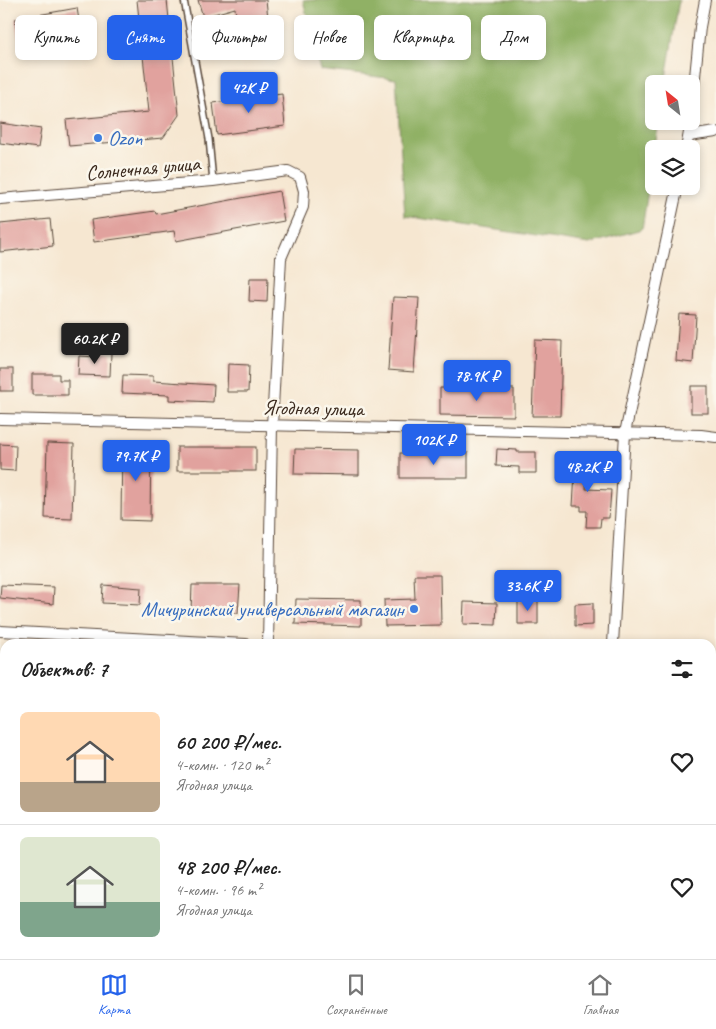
<!DOCTYPE html>
<html lang="ru">
<head>
<meta charset="utf-8">
<style>
  :root { --surface:#fff; --page:#f6f6f6; --text:#222; --muted:#767676; --line:#e0e0e0; --accent:#2563eb }
  body { margin:0; font-family:Caveat,sans-serif; background:var(--page); color:var(--text); height:100vh; display:flex; flex-direction:column; font-size:19px; white-space:nowrap }
  * { box-sizing:border-box; margin:0 }
  p { font-size:16px; color:var(--muted) }
  .icon { flex:none; width:28px; height:28px; fill:none; stroke:currentColor; stroke-width:2; stroke-linecap:round; stroke-linejoin:round }
  .map { position:relative; flex:1; overflow:hidden }
  .sheet { position:absolute; left:0px; top:639px; width:716px; height:321px; display:flex; flex-direction:column; background:var(--surface); border-radius:15px 15px 0 0; box-shadow:0 2px 8px #0003 }
  .sheet>* { flex:none }
  .top-card { position:absolute; left:15px; top:15px; width:686px; height:45px; display:flex; gap:10px }
  .needle { width:32px; rotate:330deg }
  .tools { position:absolute; left:645px; top:75px; display:grid; gap:10px }
  .tools a { display:grid; place-items:center; width:55px; height:55px; border-radius:8px; background:var(--surface); box-shadow:0 2px 8px #0003; font-size:25px }
  .price { position:absolute; translate:-50% -42px; padding:0 11px; border-radius:5px; background:var(--accent); color:#fff; font-size:16px; line-height:32px; filter:drop-shadow(0 1px 2px #0008) }
  .price::after { content:''; position:absolute; left:50%; top:30px; width:15px; height:11px; margin-left:-8px; background:inherit; clip-path:polygon(0 0,100% 0,50% 100%) }
  .price.selected { background:#222; color:#fff }
  ul { padding:0; list-style:none }
  li { display:flex; align-items:center; gap:15px; height:125px; padding:0 20px }
  li+li { border-top:1px solid var(--line) }
  li span { display:grid; place-items:center; flex:none; width:140px; height:100px; border-radius:8px; color:#555 }
  li>.icon { margin-inline-start:auto }
  span .icon { width:60px; height:60px; fill:#fffc; stroke-width:1 }
  li b { font-size:21px }
  h2 { display:flex; justify-content:space-between; align-items:center; height:60px; padding:0 20px; font-size:21px }
  .tag { padding:0 18px; border-radius:8px; background:var(--surface); box-shadow:0 2px 8px #0003; font-size:18px; line-height:45px }
  .tag.selected { background:var(--accent); color:#fff }
  .dock { display:flex; justify-content:space-around; align-items:center; height:70px; border-top:1px solid var(--line); background:var(--surface); font-size:14px; color:var(--muted) }
  .dock a { display:grid; justify-items:center; gap:2px }
  .dock .selected { color:var(--accent) }
  .map>svg:first-child { display:block }
</style>
</head>
<body>
<div class="map">
<svg width="716" height="959" viewBox="0 0 716 959">
  <rect width="100%" height="100%" fill="#fbf7ec"/>
  <filter id="ink" filterUnits="userSpaceOnUse"><feTurbulence type="fractalNoise" baseFrequency=".02" numOctaves="2"/><feDisplacementMap in="SourceGraphic" scale="10" xChannelSelector="R" yChannelSelector="G"/><feConvolveMatrix kernelMatrix="1 2 1 2 8 2 1 2 1" color-interpolation-filters="sRGB"/></filter>
  <filter id="wash" filterUnits="userSpaceOnUse"><feTurbulence type="fractalNoise" baseFrequency=".0096" numOctaves="4" result="noise"/><feDisplacementMap in="SourceGraphic" scale="20" xChannelSelector="R" yChannelSelector="G"/><feGaussianBlur stdDeviation="1.12" result="paint"/><feColorMatrix in="noise" values="0 0 0 0 0 0 0 0 0 0 0 0 0 0 0 0 0 1.4 0 .05"/><feComposite in="paint" operator="in"/></filter>
  <g filter="url(#wash)">
    <rect width="100%" height="100%" fill="#f6e7d1"/>
    <path fill="#90b165" stroke="#666e42" d="M303 0H679L665 84H654V121H659L642 229 589 244 405 216 396 79 320 70Z"/>
    <g id="blocks">
      <g fill="#e1a29e">
        <path d="M137 0H167L179 115 163 138 69 146 66 120 149 112Z"/>
        <path d="M198 0H266L270 36 239 40 235 8 203 17Z"/>
        <path d="M77 8 81 33 19 44 15 19Z"/>
        <path d="M282 94 285 126 217 135 213 103Z"/>
        <path d="M0 123 41 129 38 148 0 143Z"/>
        <path d="M279 191 284 221 176 241 174 231 94 242 91 220 155 211 156 214Z"/>
        <path d="M50 219 53 246 0 252V224Z"/>
        <path d="M250 278H268L267 302 249 301Z"/>
        <path d="M393 297 419 298 414 372 388 370Z"/>
        <path d="M679 314 696 315 693 363 676 361Z"/>
        <path d="M535 340 562 341 560 416H532Z"/>
        <path d="M98 352 111 353 110 376 78 375 79 356 98 357Z"/>
        <path d="M228 364 249 365 248 392H227Z"/>
        <rect x="0" y="369" width="13" height="22"/>
        <path d="M32 374H59V380H68V395H32Z"/>
        <path d="M123 375 153 376V381L214 385 213 402 169 400V395L122 393Z"/>
        <rect x="691" y="386" width="17" height="27"/>
        <path d="M440 388 514 389V416L440 415Z"/>
        <path d="M47 443 74 444 72 519 45 518Z"/>
        <path d="M122 443H151L150 521 121 520Z"/>
        <path d="M0 444 16 445 15 471 0 470Z"/>
        <rect x="177" y="447" width="79" height="24"/>
        <path d="M295 449 359 450V475L294 474Z"/>
        <path d="M497 449 517 450V452H536V473H519V467L496 466Z"/>
        <rect x="400" y="453" width="68" height="25"/>
        <path d="M567 457 588 458 586 489 611 490 609 518H601L600 527H586L587 511H581V506H573L575 474H566Z"/>
        <path d="M414 575H440L441 625 385 626 384 600 415 599Z"/>
        <path d="M1 585 54 587 53 604 0 598Z"/>
        <path d="M103 585 141 588 140 605 102 603Z"/>
        <path d="M192 585H240L238 613 191 611Z"/>
        <path d="M296 599 361 600V626L295 624Z"/>
        <path d="M538 600V624H518V601Z"/>
        <path d="M464 602 497 603 496 625 463 624Z"/>
        <path d="M593 603V625L575 626V604Z"/>
      </g>
    </g>
  </g>
  <g filter="url(#ink)">
    <use href="#blocks" fill-opacity="0" stroke="#574639" stroke-width="1"/>
    <g fill="none" stroke-linecap="round" stroke-linejoin="round">
      <defs>
        <path id="lane" d="M184 0 209 139 213 181"/>
        <g id="street">
          <path d="M691 116 700 27 705 0"/>
          <path d="M689 136 716 132"/>
          <path d="M686 149 691 121"/>
          <path d="M0 199 213 181 288 171 300 177 304 191 303 207 281 258 272 426 268 644"/>
          <path d="M0 419 701 435 716 437"/>
          <path d="M0 631 246 644"/>
          <path d="M613 644 625 433 678 186"/>
          <path d="M0 836 5 837"/>
          <path d="M711 840 716 844"/>
          <path d="M711 865 716 860"/>
          <path d="M0 926H5"/>
          <path d="M186 955V959"/>
          <path d="M396 959V955"/>
        </g>
      </defs>
      <use href="#lane" stroke="#574639" stroke-width="8"/>
      <use href="#street" stroke="#574639" stroke-width="12"/>
      <use href="#lane" stroke="#fff" stroke-width="5"/>
      <use href="#street" stroke="#fff" stroke-width="10"/>
    </g>
  </g>
  <g fill="#3f7fe0" stroke="#fbf7ec" stroke-width="2">
    <circle cx="98" cy="138" r="5"/>
    <circle cx="414" cy="609" r="5"/>
  </g>
  <g text-anchor="middle" dominant-baseline="central" stroke-width="5" stroke-linejoin="round" paint-order="stroke">
    <g font-size="21" fill="#366cbe" stroke="#fbf7ec" text-anchor="start">
      <text x="108" y="138">Ozon</text>
      <text x="404" y="609" text-anchor="end">Мичуринский универсальный магазин</text>
    </g>
    <g font-size="21" fill="#3b2a1e" stroke="#fbf7ec">
      <text transform="translate(143 168) rotate(-5)">Солнечная улица</text>
      <text transform="translate(313 408) rotate(1)">Ягодная улица</text>
    </g>
  </g>
</svg>
<div class="tools">
<a><svg class="needle" viewBox="-14 -14 28 28"><path d="M0-13l5 13h-10z" fill="#e53935"/><path d="M0 13l5-13h-10z" fill="#767676"/></svg></a>
<a><svg class="icon" aria-label="layers" viewBox="0 0 24 24"><path d="M12 4l9 5-9 5-9-5zM3 14l9 5 9-5"/></svg></a>
</div>
<b class="price" style="left:249px;top:114px">42K ₽</b>
<b class="price selected" style="left:95px;top:365px">60.2K ₽</b>
<b class="price" style="left:477px;top:402px">78.9K ₽</b>
<b class="price" style="left:434px;top:466px">102K ₽</b>
<b class="price" style="left:136px;top:482px">79.7K ₽</b>
<b class="price" style="left:588px;top:493px">48.2K ₽</b>
<b class="price" style="left:528px;top:612px">33.6K ₽</b>
<div class="top-card">
<a class="tag">Купить</a>
<a class="tag selected">Снять</a>
<a class="tag">Фильтры</a>
<a class="tag">Новое</a>
<a class="tag">Квартира</a>
<a class="tag">Дом</a>
</div>
<section class="sheet">
<h2>Объектов: 7<svg class="icon" aria-label="filters" viewBox="0 0 24 24"><path d="M4 7h16M4 17h16"/><circle cx="9" cy="7" r="2"/><circle cx="15" cy="17" r="2"/></svg></h2>
<ul>
<li><span style="background:linear-gradient(#ffd9b3 70%,#b9a48a 0)"><svg class="icon" aria-label="home" viewBox="0 0 24 24"><path d="M3 11l9-7 9 7M6 9v11h12V9"/></svg></span><div><b>60 200 ₽/мес.</b><p>4-комн. · 120 m²</p><p>Ягодная улица</p></div><svg class="icon" aria-label="heart" viewBox="0 0 24 24"><path d="M12 20l-8-8c-3-5 5-10 8-4 3-6 11-1 8 4z"/></svg></li>
<li><span style="background:linear-gradient(#dfe7d0 65%,#7fa58c 0)"><svg class="icon" aria-label="home" viewBox="0 0 24 24"><path d="M3 11l9-7 9 7M6 9v11h12V9"/></svg></span><div><b>48 200 ₽/мес.</b><p>4-комн. · 96 m²</p><p>Ягодная улица</p></div><svg class="icon" aria-label="heart" viewBox="0 0 24 24"><path d="M12 20l-8-8c-3-5 5-10 8-4 3-6 11-1 8 4z"/></svg></li>
</ul>
</section>
</div>
<nav class="dock">
<a class="selected"><svg class="icon" aria-label="map" viewBox="0 0 24 24"><path d="M3 6l6-2 6 2 6-2v14l-6 2-6-2-6 2zM9 4v14M15 6v14"/></svg>Карта</a>
<a><svg class="icon" aria-label="saved" viewBox="0 0 24 24"><path d="M7 4h10v16l-5-4-5 4z"/></svg>Сохранённые</a>
<a><svg class="icon" aria-label="home" viewBox="0 0 24 24"><path d="M3 11l9-7 9 7M6 9v11h12V9"/></svg>Главная</a>
</nav>
</body>
</html>
